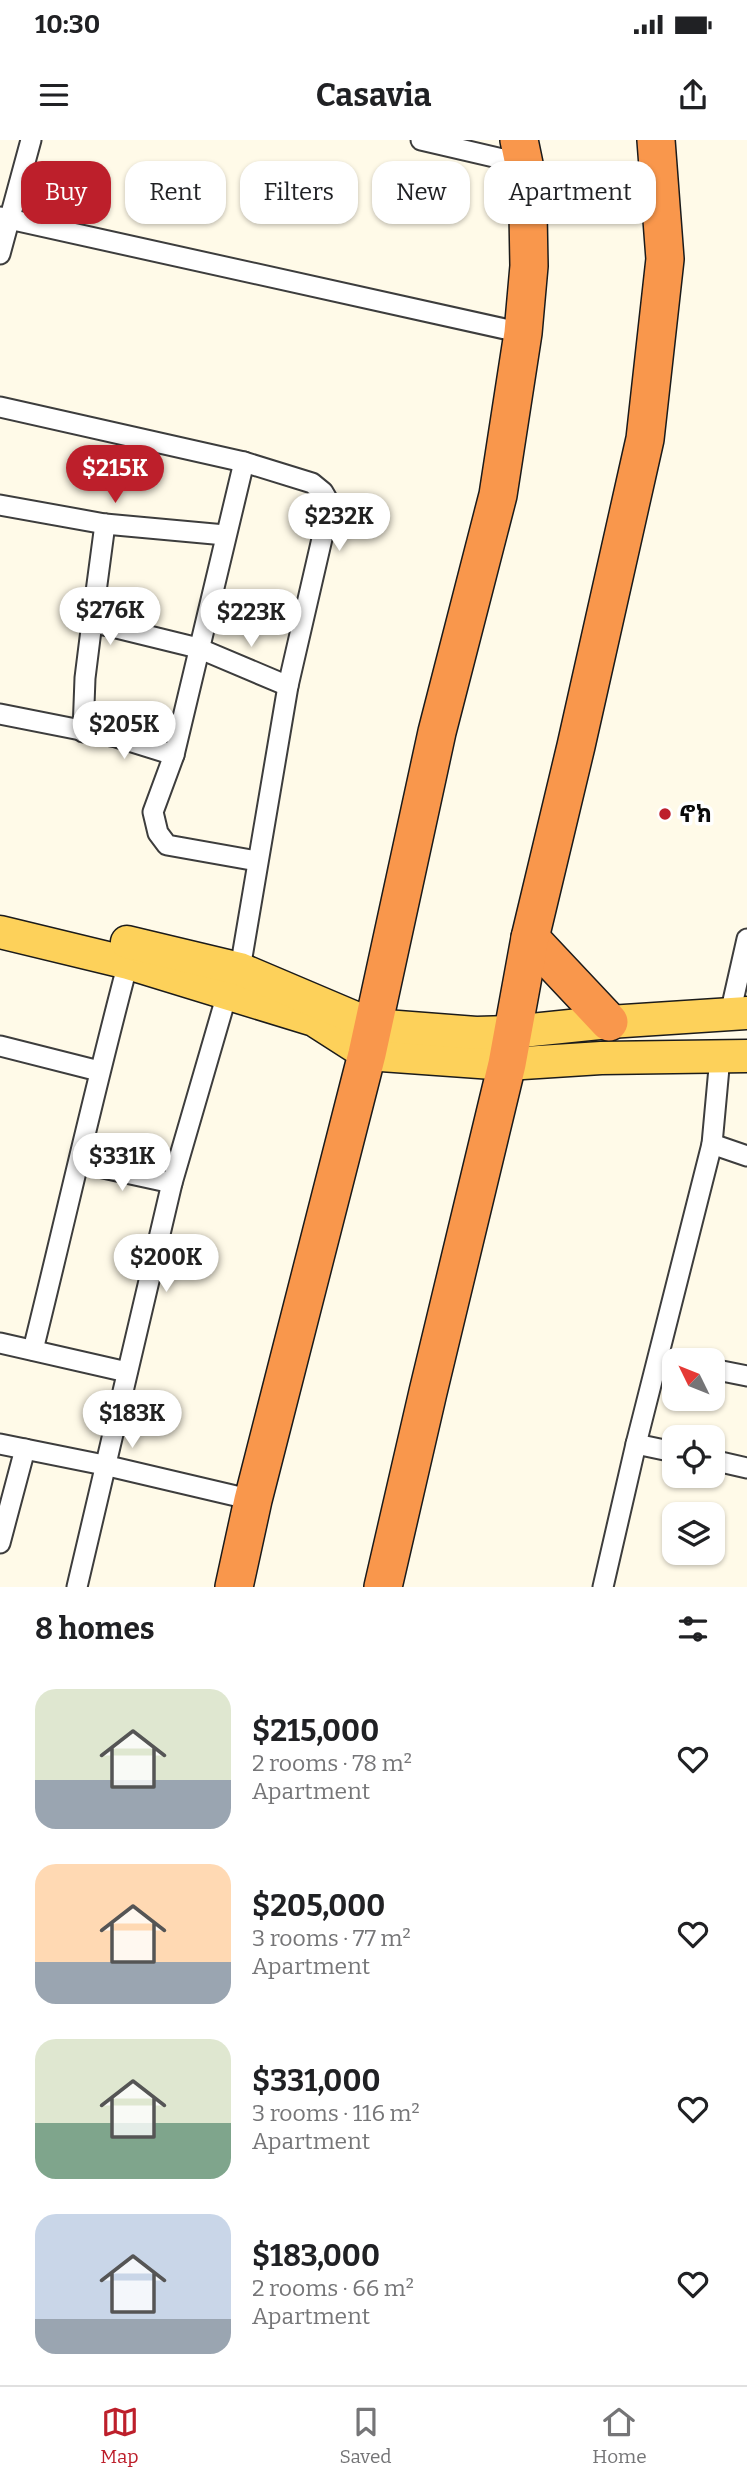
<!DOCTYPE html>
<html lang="en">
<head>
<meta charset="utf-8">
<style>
  :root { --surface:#fff; --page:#f2f2f2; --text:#202124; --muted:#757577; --line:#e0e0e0; --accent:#bd1f2b }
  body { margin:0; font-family:Bitter,"Noto Sans Ethiopic",serif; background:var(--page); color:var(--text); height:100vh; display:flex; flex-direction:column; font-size:26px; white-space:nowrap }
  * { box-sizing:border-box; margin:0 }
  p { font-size:23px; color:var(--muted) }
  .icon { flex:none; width:38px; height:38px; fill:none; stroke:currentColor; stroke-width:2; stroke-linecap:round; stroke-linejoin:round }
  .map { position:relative; height:1447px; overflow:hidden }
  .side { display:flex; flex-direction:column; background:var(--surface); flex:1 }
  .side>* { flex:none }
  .top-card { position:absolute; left:21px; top:21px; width:705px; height:63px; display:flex; gap:14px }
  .needle { width:46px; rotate:313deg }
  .fabs { position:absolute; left:662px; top:1208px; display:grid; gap:14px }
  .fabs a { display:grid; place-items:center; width:63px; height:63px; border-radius:14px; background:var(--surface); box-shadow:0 2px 5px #0004; font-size:35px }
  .price { position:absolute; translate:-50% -60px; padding:0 16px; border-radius:24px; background:#fff; color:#222; font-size:23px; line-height:46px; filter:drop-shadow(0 2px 4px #0008) }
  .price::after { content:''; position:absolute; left:50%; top:42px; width:21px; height:16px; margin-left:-10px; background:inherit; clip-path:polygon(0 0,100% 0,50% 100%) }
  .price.on { background:var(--accent); color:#fff }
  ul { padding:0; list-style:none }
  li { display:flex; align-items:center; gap:21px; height:175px; padding:0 35px }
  li span { display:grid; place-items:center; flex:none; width:196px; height:140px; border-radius:21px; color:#555 }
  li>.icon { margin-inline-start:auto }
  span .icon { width:84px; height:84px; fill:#fffc; stroke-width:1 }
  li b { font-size:30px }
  h2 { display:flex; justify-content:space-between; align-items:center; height:84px; padding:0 35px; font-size:30px }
  .pill { padding:0 24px; border-radius:21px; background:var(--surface); box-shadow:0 2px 5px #0004; font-size:24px; line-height:63px }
  .pill.on { background:var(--accent); color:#fff }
  .status { display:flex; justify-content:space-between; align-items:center; height:49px; padding:0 35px; background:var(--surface); direction:ltr }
  .status svg { height:19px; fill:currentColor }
  header { display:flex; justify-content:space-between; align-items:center; height:91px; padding:0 35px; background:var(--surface); font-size:32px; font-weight:700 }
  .dock { display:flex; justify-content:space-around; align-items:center; height:98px; border-top:2px solid var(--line); background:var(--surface); font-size:19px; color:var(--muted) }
  .dock a { display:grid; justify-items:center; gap:4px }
  .dock .on { color:var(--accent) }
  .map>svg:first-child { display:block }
</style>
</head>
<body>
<div class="status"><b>10:30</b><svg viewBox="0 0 49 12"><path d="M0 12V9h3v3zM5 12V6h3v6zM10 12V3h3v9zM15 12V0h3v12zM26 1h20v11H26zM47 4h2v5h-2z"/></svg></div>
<header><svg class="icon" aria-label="menu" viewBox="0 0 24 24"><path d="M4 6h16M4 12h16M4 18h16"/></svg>Casavia<svg class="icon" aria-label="share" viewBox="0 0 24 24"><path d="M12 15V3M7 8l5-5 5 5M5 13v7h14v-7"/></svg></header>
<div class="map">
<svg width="747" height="1447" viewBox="0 0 747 1447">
  <rect width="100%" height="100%" fill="#fffae8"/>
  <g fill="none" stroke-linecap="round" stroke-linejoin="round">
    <defs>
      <g id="street">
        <path d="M421 0 524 24"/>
        <path d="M0 77 523 193"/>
        <path d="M0 114 31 0"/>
        <path d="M0 267 244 322 312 343 323 352 330 364 288 546 240 829"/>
        <path d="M244 322 174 615 153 672 158 693 167 705 257 721"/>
        <path d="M0 365 105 384 225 395"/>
        <path d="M92 482 105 384"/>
        <path d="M0 574 116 597 174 615"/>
        <path d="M83 592 85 538 92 482 198 508 288 546"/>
        <path d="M730 874 747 799"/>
        <path d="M0 906 99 931"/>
        <path d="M712 1004 747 1016"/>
        <path d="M80 1023 172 1043"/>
        <path d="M0 1203 127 1232"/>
        <path d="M33 1210C65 1081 94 951 128 823"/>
        <path d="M712 1229 747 1236"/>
        <path d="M0 1304 104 1325 253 1360"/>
        <path d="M636 1304 674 1312"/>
        <path d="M712 1320 747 1328"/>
        <path d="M0 1403 25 1309"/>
        <path d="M77 1447 172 1043 227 854"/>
        <path d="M603 1447 636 1304 712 1004 720 917"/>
      </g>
      <g id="primary">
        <path d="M0 792 128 823 314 880 367 914 507 924 601 918 747 916"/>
        <path d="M127 802 240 829 372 885 476 893 512 892 609 882 747 873"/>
      </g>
      <g id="highway">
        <path d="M530 798 609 882"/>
        <path d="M234 1447 253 1360 367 914 437 592 498 355 523 193 529 126 528 72 524 24 519 0"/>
        <path d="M383 1447 428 1252 507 924 530 798 576 606 645 299 665 119 656 0"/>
      </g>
    </defs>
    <use href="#street" stroke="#3d3d3d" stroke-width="23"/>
    <use href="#primary" stroke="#1b1b1b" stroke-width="35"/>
    <use href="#highway" stroke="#1b1b1b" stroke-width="40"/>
    <use href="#street" stroke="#fff" stroke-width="19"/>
    <use href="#primary" stroke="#fdd15a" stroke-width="32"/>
    <use href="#highway" stroke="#f9974c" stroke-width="37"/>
  </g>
  <circle fill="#bd1f2b" stroke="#fff" stroke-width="2.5" cx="665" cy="674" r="7"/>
  <g text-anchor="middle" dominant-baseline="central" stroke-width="7" stroke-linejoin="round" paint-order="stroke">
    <g font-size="24" font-weight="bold" fill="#0a0a0a" stroke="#fff" text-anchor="start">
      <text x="679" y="674">ኖክ</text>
    </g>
  </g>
</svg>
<div class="fabs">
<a><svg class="needle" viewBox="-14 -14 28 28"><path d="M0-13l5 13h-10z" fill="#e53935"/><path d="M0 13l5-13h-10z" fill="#757577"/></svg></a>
<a><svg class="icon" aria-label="locate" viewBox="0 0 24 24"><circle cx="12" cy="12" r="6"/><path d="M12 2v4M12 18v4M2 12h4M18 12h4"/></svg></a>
<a><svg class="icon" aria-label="layers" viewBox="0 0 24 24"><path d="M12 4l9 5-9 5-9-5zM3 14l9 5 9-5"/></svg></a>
</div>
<b class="price on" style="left:115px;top:365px">$215K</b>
<b class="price" style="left:339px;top:413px">$232K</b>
<b class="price" style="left:110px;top:507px">$276K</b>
<b class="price" style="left:251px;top:509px">$223K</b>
<b class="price" style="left:124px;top:621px">$205K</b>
<b class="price" style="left:122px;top:1053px">$331K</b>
<b class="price" style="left:166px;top:1154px">$200K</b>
<b class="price" style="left:132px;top:1310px">$183K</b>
<div class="top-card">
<a class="pill on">Buy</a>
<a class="pill">Rent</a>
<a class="pill">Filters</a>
<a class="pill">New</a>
<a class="pill">Apartment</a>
</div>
</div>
<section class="side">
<h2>8 homes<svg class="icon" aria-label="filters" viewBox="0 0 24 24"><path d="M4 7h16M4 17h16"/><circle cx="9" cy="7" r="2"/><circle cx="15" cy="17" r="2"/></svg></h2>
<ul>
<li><span style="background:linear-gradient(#dfe7d0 65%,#9aa5b1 0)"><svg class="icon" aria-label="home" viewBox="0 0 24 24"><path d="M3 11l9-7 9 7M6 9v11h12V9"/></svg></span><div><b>$215,000</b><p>2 rooms · 78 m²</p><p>Apartment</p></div><svg class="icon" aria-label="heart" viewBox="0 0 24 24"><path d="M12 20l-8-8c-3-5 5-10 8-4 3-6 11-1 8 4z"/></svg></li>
<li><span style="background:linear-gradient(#ffd9b3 70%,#9aa5b1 0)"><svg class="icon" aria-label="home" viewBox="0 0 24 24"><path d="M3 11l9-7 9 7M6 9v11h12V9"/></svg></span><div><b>$205,000</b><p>3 rooms · 77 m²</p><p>Apartment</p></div><svg class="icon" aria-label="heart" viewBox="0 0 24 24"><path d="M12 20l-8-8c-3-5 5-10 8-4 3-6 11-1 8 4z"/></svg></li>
<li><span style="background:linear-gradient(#dfe7d0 60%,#7fa58c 0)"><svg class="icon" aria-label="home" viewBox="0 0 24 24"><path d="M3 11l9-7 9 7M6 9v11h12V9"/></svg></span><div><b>$331,000</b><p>3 rooms · 116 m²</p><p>Apartment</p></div><svg class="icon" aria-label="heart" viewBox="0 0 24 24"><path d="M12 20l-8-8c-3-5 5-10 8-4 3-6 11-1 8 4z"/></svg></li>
<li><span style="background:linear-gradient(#c9d6e8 75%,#9aa5b1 0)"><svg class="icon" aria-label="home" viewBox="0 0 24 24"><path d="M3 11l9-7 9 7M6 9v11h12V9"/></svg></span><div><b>$183,000</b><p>2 rooms · 66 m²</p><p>Apartment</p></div><svg class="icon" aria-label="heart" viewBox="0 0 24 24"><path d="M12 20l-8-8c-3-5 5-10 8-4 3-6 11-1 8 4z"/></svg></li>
</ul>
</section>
<nav class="dock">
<a class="on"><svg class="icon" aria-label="map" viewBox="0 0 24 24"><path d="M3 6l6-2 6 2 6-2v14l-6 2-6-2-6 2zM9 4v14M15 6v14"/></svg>Map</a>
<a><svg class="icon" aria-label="saved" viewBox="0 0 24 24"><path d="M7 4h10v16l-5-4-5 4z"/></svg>Saved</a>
<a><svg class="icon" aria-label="home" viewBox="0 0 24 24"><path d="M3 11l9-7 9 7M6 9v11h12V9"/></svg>Home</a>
</nav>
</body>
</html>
